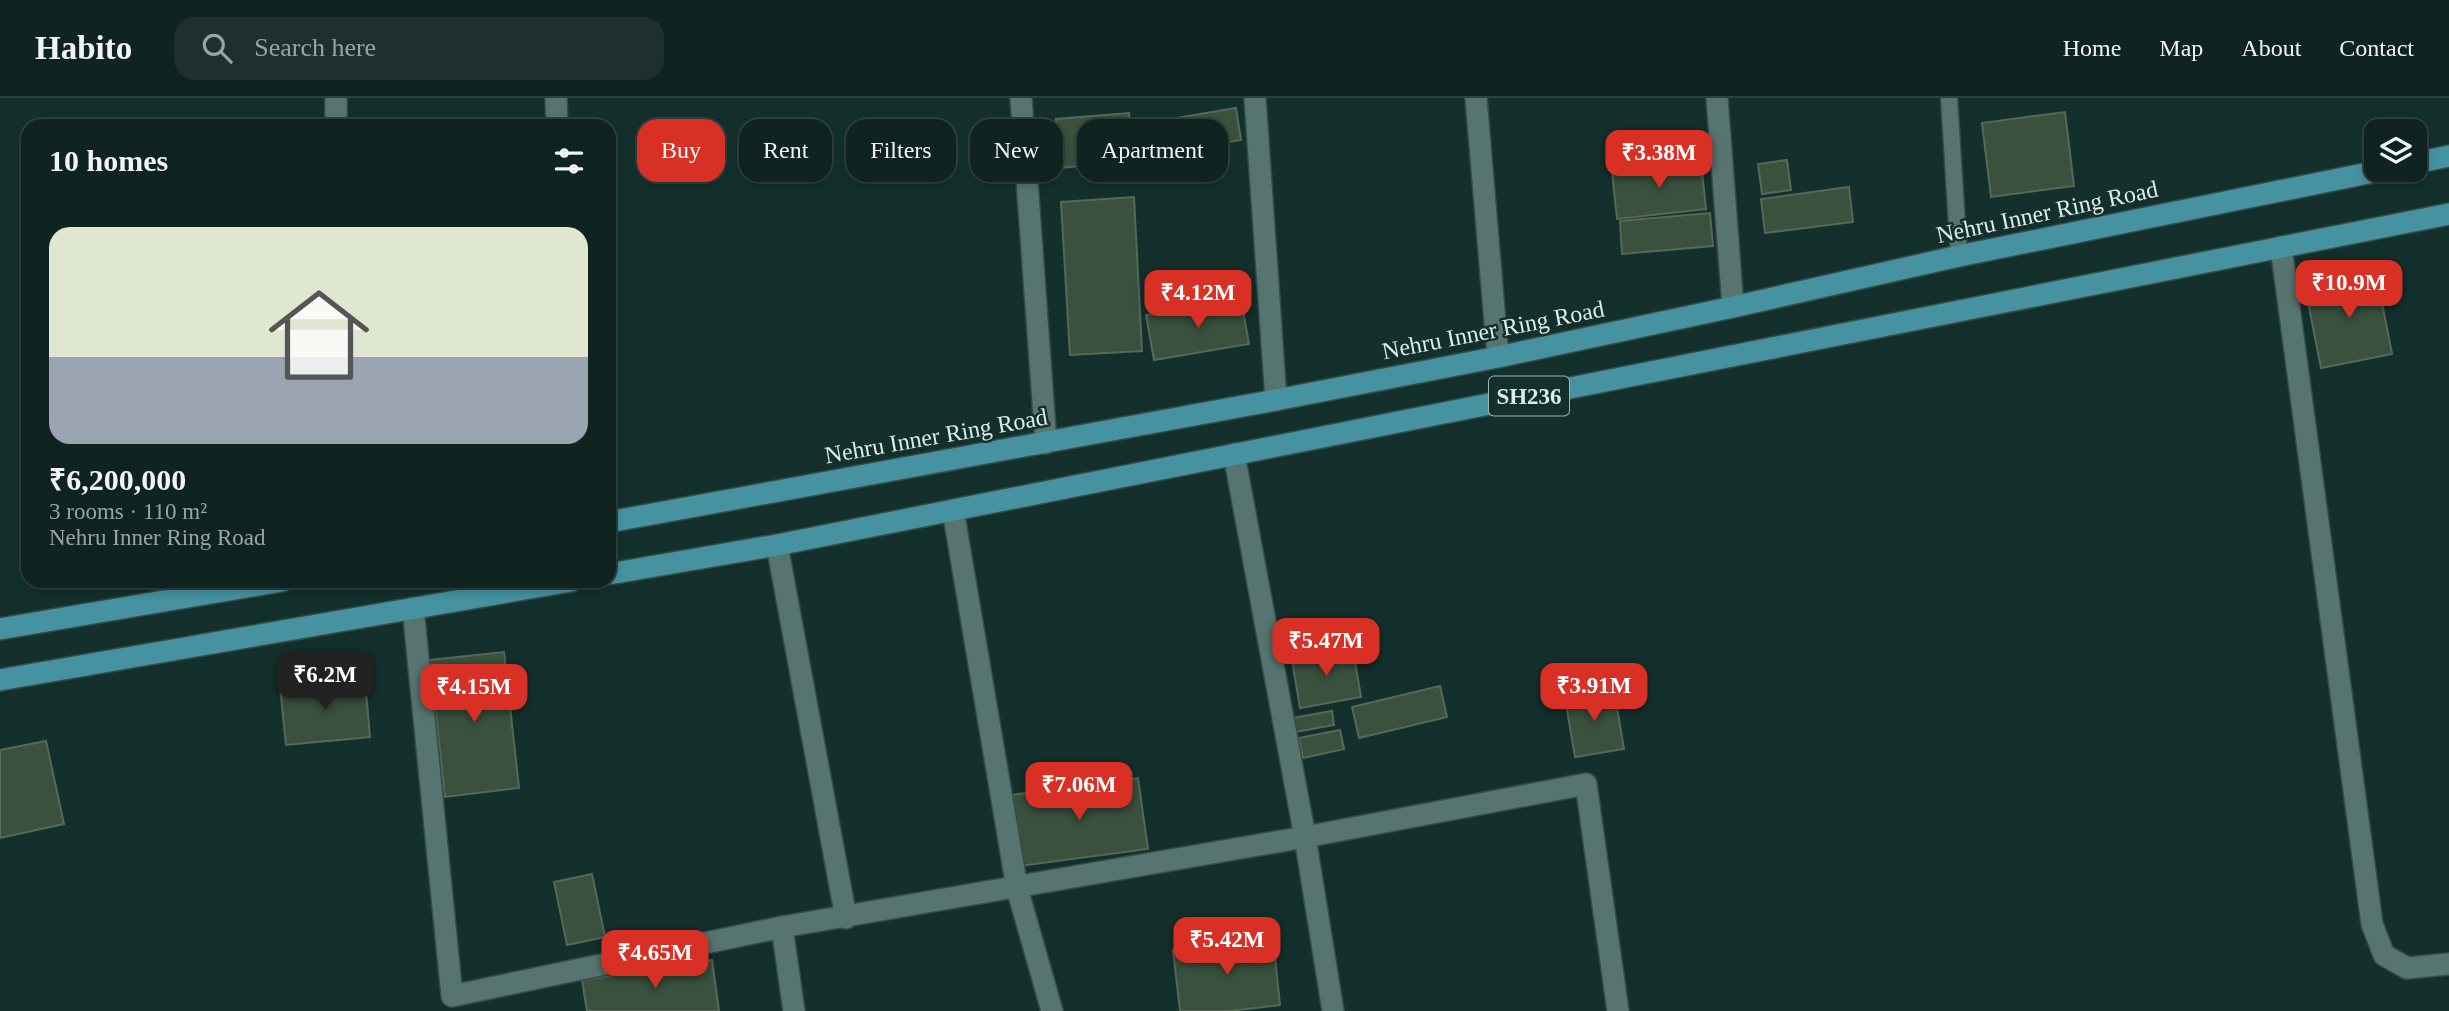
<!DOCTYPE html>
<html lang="en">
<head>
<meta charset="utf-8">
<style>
  :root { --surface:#0f2421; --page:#1d302e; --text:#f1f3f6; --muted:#9ba4a5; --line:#2f413f; --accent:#d93025 }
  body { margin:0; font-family:Georgia,serif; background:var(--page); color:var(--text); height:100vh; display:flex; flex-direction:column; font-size:26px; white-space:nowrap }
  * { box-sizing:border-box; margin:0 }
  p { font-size:23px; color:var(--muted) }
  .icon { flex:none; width:38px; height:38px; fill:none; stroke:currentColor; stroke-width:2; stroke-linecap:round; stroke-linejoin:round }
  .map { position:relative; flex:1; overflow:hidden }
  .details { position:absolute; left:21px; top:21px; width:595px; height:469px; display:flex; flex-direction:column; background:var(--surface); border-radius:21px; box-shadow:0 4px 10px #0003,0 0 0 2px var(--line) }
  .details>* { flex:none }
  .banner { position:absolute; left:637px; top:21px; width:665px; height:63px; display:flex; gap:14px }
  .controls { position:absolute; left:2364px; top:21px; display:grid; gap:14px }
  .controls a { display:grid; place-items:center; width:63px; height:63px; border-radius:14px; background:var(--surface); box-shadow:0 4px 10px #0003,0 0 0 2px var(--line); font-size:35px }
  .price { position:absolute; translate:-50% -60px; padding:0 16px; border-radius:14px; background:var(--accent); color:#fff; font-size:23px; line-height:46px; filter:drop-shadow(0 2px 4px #0008) }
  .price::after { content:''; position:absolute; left:50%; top:42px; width:21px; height:16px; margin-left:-10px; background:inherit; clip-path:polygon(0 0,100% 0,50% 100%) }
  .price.on { background:#222; color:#fff }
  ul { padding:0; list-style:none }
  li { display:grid; align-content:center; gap:14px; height:371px; padding:0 28px }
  li span { display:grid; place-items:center; height:217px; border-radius:21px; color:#555 }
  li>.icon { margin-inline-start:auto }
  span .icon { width:126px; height:126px; fill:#fffc; stroke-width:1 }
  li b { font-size:30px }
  h2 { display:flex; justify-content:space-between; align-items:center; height:84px; padding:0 28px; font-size:30px }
  .tag { padding:0 24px; border-radius:21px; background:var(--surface); box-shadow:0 4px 10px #0003,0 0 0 2px var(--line); font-size:24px; line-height:63px }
  .tag.on { background:var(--accent); color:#fff }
  header { display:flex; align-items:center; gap:42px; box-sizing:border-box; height:98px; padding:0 35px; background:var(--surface); border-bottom:2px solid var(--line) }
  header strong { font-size:33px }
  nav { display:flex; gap:38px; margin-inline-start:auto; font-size:24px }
  .search { width:490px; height:63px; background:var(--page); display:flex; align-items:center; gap:18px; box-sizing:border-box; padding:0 24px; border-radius:21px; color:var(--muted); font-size:26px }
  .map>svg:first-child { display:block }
</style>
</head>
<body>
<header>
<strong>Habito</strong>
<div class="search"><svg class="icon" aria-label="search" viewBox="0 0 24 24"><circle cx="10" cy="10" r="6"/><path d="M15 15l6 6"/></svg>Search here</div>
<nav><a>Home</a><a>Map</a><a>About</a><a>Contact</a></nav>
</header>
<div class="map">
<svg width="2449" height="913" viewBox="0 0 2449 913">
  <rect width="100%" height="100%" fill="#14302c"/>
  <g fill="#3a513e" stroke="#566959" stroke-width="2">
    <path d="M1236 10 1241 42 1146 58 1141 26Z"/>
    <path d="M2065 14 2074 88 1991 99 1982 25Z"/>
    <path d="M1129 15 1133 63 1060 70 1056 21Z"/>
    <path d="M1787 62 1791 92 1762 96 1758 66Z"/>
    <path d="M1701 64 1706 111 1617 121 1612 74Z"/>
    <path d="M1849 89 1853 124 1765 135 1761 101Z"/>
    <path d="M1134 99 1142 253 1070 257 1061 104Z"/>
    <path d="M1710 115 1713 148 1622 156 1620 123Z"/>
    <path d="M2376 174 2392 256 2321 270 2305 189Z"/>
    <path d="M1241 201 1249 246 1154 262 1146 217Z"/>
    <path d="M1353 551 1361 599 1300 610 1292 562Z"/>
    <path d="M504 554 519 690 445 699 430 562Z"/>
    <path d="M365 582 370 639 286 647 280 589Z"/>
    <path d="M1440 588 1447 619 1359 640 1352 609Z"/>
    <path d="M1614 592 1624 651 1575 659 1565 600Z"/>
    <path d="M1332 613 1334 627 1295 634 1292 620Z"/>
    <path d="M1340 632 1344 651 1303 660 1299 640Z"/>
    <path d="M46 643 64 726 0 740V652Z"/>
    <path d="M1138 680 1148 751 1020 768 1011 697Z"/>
    <path d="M592 776 605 839 567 847 554 784Z"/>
    <path d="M1273 841 1280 907 1230 913H1180L1173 852Z"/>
    <path d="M712 862 719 913H587L582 882Z"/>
  </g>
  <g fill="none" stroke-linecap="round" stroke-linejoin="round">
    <defs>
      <path id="service" d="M1949 0 1959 158"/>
      <g id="minor">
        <path d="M336 0V28"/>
        <path d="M556 0 557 28"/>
        <path d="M1021 0 1046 345"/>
        <path d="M1255 0 1276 302"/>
        <path d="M1476 0 1498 259"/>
        <path d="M1717 0 1733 209"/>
        <path d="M2281 149 2372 826 2384 857 2407 870 2449 866"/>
        <path d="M1234 356 1305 739 1333 913"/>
        <path d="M953 412 1017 790 1052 913"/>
        <path d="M777 447 846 820"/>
        <path d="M413 510 452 898 782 829 1305 739 1586 686 1618 913"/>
        <path d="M782 829 794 913"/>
      </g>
      <g id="primary">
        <path d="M2415 65 2449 58"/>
        <path d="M609 424 1276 302 1498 259 1733 209 1959 158 2383 72"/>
        <path d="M609 476 777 447 2449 116"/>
        <path d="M0 531 282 483"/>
        <path d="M0 582 571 483"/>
      </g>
    </defs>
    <use href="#service" stroke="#354b48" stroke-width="19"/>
    <use href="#minor" stroke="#354b48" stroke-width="24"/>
    <use href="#primary" stroke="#354b48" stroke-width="24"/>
    <use href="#service" stroke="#577570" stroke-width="16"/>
    <use href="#minor" stroke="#577570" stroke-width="21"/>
    <use href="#primary" stroke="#4692a1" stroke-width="21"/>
  </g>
  <g text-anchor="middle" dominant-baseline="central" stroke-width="5" stroke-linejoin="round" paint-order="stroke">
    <rect fill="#14302c" stroke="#a0b4b0" stroke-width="2" x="1489" y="278.5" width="80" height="39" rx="5"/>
    <g font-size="23" font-weight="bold" fill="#dcece9">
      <text x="1529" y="298">SH236</text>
    </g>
    <g font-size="24" fill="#dcece9" stroke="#14302c">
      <text transform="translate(2047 114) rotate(-12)">Nehru Inner Ring Road</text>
      <text transform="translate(1493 232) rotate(-11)">Nehru Inner Ring Road</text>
      <text transform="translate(936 338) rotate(-10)">Nehru Inner Ring Road</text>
    </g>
  </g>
</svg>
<div class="controls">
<a><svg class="icon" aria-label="layers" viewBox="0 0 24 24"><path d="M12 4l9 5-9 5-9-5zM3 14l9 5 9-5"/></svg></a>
</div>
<b class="price" style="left:1659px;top:92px">₹3.38M</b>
<b class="price" style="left:2349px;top:222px">₹10.9M</b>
<b class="price" style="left:1198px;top:232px">₹4.12M</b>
<b class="price" style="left:1326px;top:580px">₹5.47M</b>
<b class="price on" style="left:325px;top:614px">₹6.2M</b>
<b class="price" style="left:1594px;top:625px">₹3.91M</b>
<b class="price" style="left:474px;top:626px">₹4.15M</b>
<b class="price" style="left:1079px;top:724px">₹7.06M</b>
<b class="price" style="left:1227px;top:879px">₹5.42M</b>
<b class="price" style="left:655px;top:892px">₹4.65M</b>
<div class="banner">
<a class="tag on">Buy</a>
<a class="tag">Rent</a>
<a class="tag">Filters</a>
<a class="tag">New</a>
<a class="tag">Apartment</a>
</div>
<section class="details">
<h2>10 homes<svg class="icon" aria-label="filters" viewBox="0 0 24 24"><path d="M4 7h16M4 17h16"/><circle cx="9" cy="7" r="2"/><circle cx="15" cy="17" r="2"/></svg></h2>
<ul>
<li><span style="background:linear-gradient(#dfe7d0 60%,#9aa5b1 0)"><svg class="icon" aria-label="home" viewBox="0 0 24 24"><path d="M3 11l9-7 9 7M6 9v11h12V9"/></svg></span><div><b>₹6,200,000</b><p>3 rooms · 110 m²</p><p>Nehru Inner Ring Road</p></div></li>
</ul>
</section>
</div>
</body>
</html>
